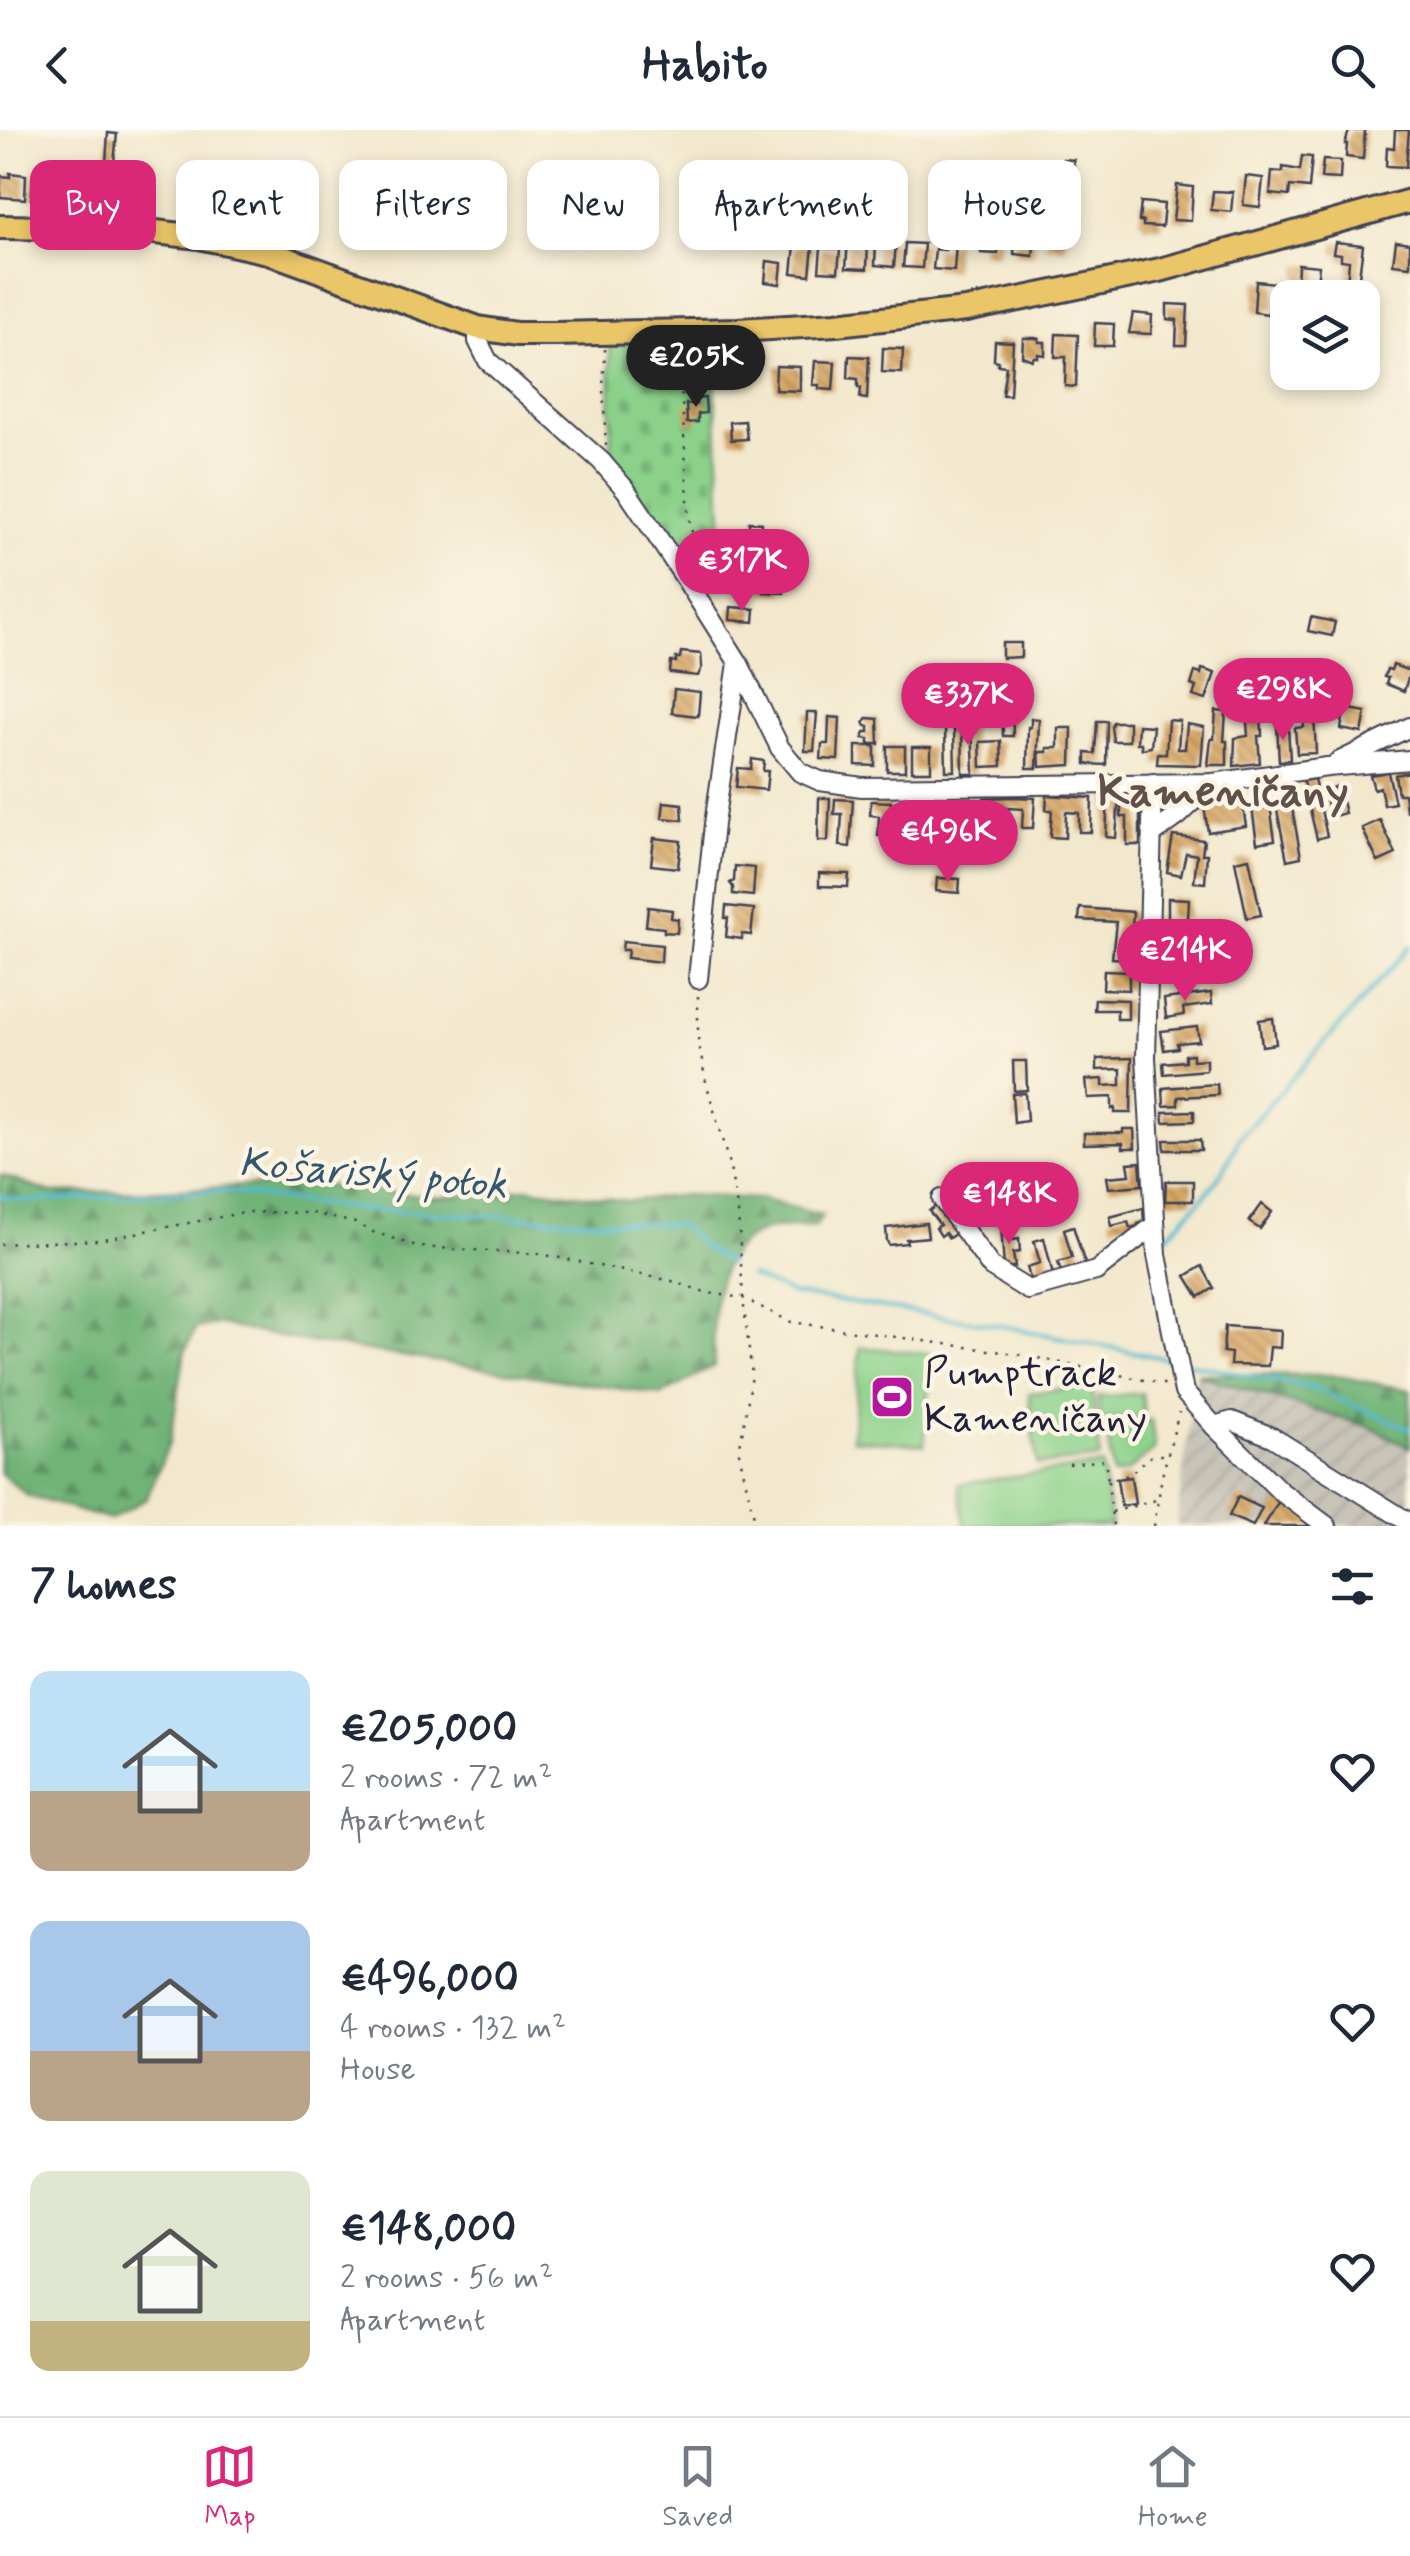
<!DOCTYPE html>
<html lang="en">
<head>
<meta charset="utf-8">
<style>
  :root { --surface:#fff; --page:#f2f2f3; --text:#1f2937; --muted:#747a83; --line:#e0e1e3; --accent:#db2777 }
  body { margin:0; font-family:Mynerve,sans-serif; background:var(--page); color:var(--text); height:100vh; display:flex; flex-direction:column; font-size:38px; white-space:nowrap }
  * { box-sizing:border-box; margin:0 }
  p { font-size:32px; color:var(--muted) }
  .icon { flex:none; width:55px; height:55px; fill:none; stroke:currentColor; stroke-width:2; stroke-linecap:round; stroke-linejoin:round }
  .map { position:relative; height:1396px; overflow:hidden }
  .drawer { display:flex; flex-direction:column; background:var(--surface); flex:1 }
  .drawer>* { flex:none }
  .banner { position:absolute; left:30px; top:30px; width:1350px; height:90px; display:flex; gap:20px }
  .controls { position:absolute; left:1270px; top:150px; display:grid; gap:20px }
  .controls a { display:grid; place-items:center; width:110px; height:110px; border-radius:20px; background:var(--surface); box-shadow:0 5px 15px #0003; font-size:50px }
  .price { position:absolute; translate:-50% -85px; padding:0 22px; border-radius:35px; background:var(--accent); color:#fff; font-size:32px; line-height:65px; filter:drop-shadow(0 2px 5px #0008) }
  .price::after { content:''; position:absolute; left:50%; top:60px; width:30px; height:22px; margin-left:-15px; background:inherit; clip-path:polygon(0 0,100% 0,50% 100%) }
  .price.active { background:#222; color:#fff }
  ul { padding:0; list-style:none }
  li { display:flex; align-items:center; gap:30px; height:250px; padding:0 30px }
  li span { display:grid; place-items:center; flex:none; width:280px; height:200px; border-radius:20px; color:#555 }
  li>.icon { margin-inline-start:auto }
  span .icon { width:120px; height:120px; fill:#fffc; stroke-width:1 }
  li b { font-size:42px }
  h2 { display:flex; justify-content:space-between; align-items:center; height:120px; padding:0 30px; font-size:42px }
  .chip { padding:0 35px; border-radius:20px; background:var(--surface); box-shadow:0 5px 15px #0003; font-size:35px; line-height:90px }
  .chip.active { background:var(--accent); color:#fff }
  header { display:flex; justify-content:space-between; align-items:center; height:130px; padding:0 30px; background:var(--surface); font-size:45px; font-weight:700 }
  .tabs { display:flex; justify-content:space-around; align-items:center; height:140px; border-top:2px solid var(--line); background:var(--surface); font-size:28px; color:var(--muted) }
  .tabs a { display:grid; justify-items:center; gap:5px }
  .tabs .active { color:var(--accent) }
  .map>svg:first-child { display:block }
</style>
</head>
<body>
<header><svg class="icon" aria-label="back" viewBox="0 0 24 24"><path d="M15 5l-7 7 7 7"/></svg>Habito<svg class="icon" aria-label="search" viewBox="0 0 24 24"><circle cx="10" cy="10" r="6"/><path d="M15 15l6 6"/></svg></header>
<div class="map">
<svg width="1410" height="1396" viewBox="0 0 1410 1396">
  <defs>
    <pattern id="industrial-furrows" width="10" height="10" patternUnits="userSpaceOnUse" patternTransform="scale(2.5)"><rect width="10" height="10" fill="#c8c4b8"/><path d="M-1 1l2-2M0 10L10 0M9 11l2-2" fill="none" stroke="#aca89f"/></pattern>
    <pattern id="forest-firs" width="22" height="20" patternUnits="userSpaceOnUse" patternTransform="scale(2.5)"><rect width="22" height="20" fill="#70b376"/><path d="M5 1l3.5 6h-7zM16 11l3.5 6h-7z" fill="#5c9162"/></pattern>
    <pattern id="cemetery-stones" width="16" height="16" patternUnits="userSpaceOnUse" patternTransform="scale(2.5)"><rect width="16" height="16" fill="#8bd18a"/><path d="M2 7V4a2 2 0 0 1 4 0v3zM10 15v-3a2 2 0 0 1 4 0v3z" fill="#78b378"/></pattern>
    <pattern id="building-back-hatch" width="6" height="6" patternUnits="userSpaceOnUse" patternTransform="scale(2.5)"><rect width="6" height="6" fill="#d7a664"/><path d="M-1 5l2 2M0 0l6 6M5-1l2 2" fill="none" stroke="#ae8754"/></pattern>
  </defs>
  <rect width="100%" height="100%" fill="#fcf5e5"/>
  <filter id="ink" filterUnits="userSpaceOnUse"><feTurbulence type="fractalNoise" baseFrequency=".01" numOctaves="2"/><feDisplacementMap in="SourceGraphic" scale="20" xChannelSelector="R" yChannelSelector="G"/><feConvolveMatrix kernelMatrix="1 2 1 2 8 2 1 2 1" color-interpolation-filters="sRGB"/></filter>
  <filter id="wash" filterUnits="userSpaceOnUse"><feTurbulence type="fractalNoise" baseFrequency=".0048" numOctaves="4" result="noise"/><feDisplacementMap in="SourceGraphic" scale="40" xChannelSelector="R" yChannelSelector="G"/><feGaussianBlur stdDeviation="2.25" result="paint"/><feColorMatrix in="noise" values="0 0 0 0 0 0 0 0 0 0 0 0 0 0 0 0 0 1.4 0 .05"/><feComposite in="paint" operator="in"/></filter>
  <g filter="url(#wash)">
    <rect width="100%" height="100%" fill="#f2e8cd"/>
    <path fill="url(#industrial-furrows)" d="M1196 1244 1370 1297 1410 1317V1396H1176Z"/>
    <g fill="url(#forest-firs)" stroke="#496a58" stroke-width="2.5">
      <path d="M0 1045 51 1063 148 1061 304 1053 436 1067 527 1058 628 1071 686 1065 760 1069 822 1085 816 1096C800 1098 776 1095 760 1102 708 1125 713 1189 714 1236L662 1265 301 1211 216 1194 196 1198 185 1221 170 1311 147 1368 110 1390 28 1366 0 1343Z"/>
      <path d="M1196 1244 1332 1245 1410 1260V1317L1370 1297Z"/>
    </g>
    <path fill="url(#cemetery-stones)" stroke="#567a62" stroke-width="2.5" d="M713 213 725 450 705 451V463L617 336 611 319 610 214Z"/>
    <g fill="#8bd18a" stroke="#567a62" stroke-width="2.5">
      <path d="M860 1217 933 1224 924 1315 852 1309Z"/>
      <path d="M1092 1256 1100 1328 1037 1335 1029 1263Z"/>
      <path d="M1142 1263 1144 1286 1100 1290 1098 1267Z"/>
      <path d="M1151 1290 1155 1319 1127 1342 1113 1345 1106 1297Z"/>
      <path d="M1102 1335 1111 1396H965L959 1354Z"/>
    </g>
    <g fill="none" stroke-linecap="round" stroke-linejoin="round">
      <g stroke="#50b9ce" stroke-width="4">
        <path d="M0 1066 28 1071 218 1061 358 1079 679 1095 706 1119 729 1133"/>
        <path d="M1166 1106C1197 1075 1223 1050 1239 1008L1410 817"/>
        <path d="M750 1146 792 1164 998 1195 1173 1230"/>
        <path d="M1188 1233 1313 1258 1410 1299"/>
      </g>
    </g>
    <g id="blocks">
      <g fill="url(#building-back-hatch)">
        <path d="M1365 0 1363 29 1346 27 1347 14H1345L1349 1Z"/>
        <path d="M1395 0H1409L1406 37 1386 36 1387 17 1394 18Z"/>
        <path d="M108 3 117 4 110 70 85 68 87 45 105 46Z"/>
        <path d="M1302 26 1312 27 1309 58 1290 56 1289 66 1270 64 1272 41 1283 42V37L1300 40Z"/>
        <path d="M1063 29 1074 30 1070 68 1059 67Z"/>
        <path d="M1323 30 1341 31 1340 49 1321 48Z"/>
        <path d="M950 32 970 34 966 76 947 74Z"/>
        <path d="M34 41 53 42 50 71 31 69Z"/>
        <path d="M10 43 26 45 25 69 0 67 1 46 10 47Z"/>
        <path d="M67 45 78 49 76 73 57 71 59 47 66 48Z"/>
        <path d="M1246 46 1263 48 1260 77 1243 75Z"/>
        <path d="M1177 55 1193 57 1191 91 1173 90Z"/>
        <path d="M1213 61 1233 62 1231 82 1211 80Z"/>
        <path d="M1141 72 1164 74 1162 97 1143 96V91H1139Z"/>
        <path d="M1026 82 1037 83 1033 126 1014 124 1015 109H1023Z"/>
        <path d="M1048 93 1068 94 1066 118 1046 116Z"/>
        <path d="M992 103 1000 104 998 124 981 123 982 113 991 114Z"/>
        <path d="M848 109 868 110 867 139 846 138Z"/>
        <path d="M1396 111 1410 113V136L1393 134Z"/>
        <path d="M1335 112 1363 115 1357 163H1346L1349 131 1341 130V124L1333 123Z"/>
        <path d="M876 113 896 114 894 137 875 135Z"/>
        <path d="M905 113 924 114 922 138 903 137Z"/>
        <path d="M946 113H956L954 141 933 139 935 119 945 120Z"/>
        <path d="M795 115 813 116 810 145 792 143Z"/>
        <path d="M821 118 840 119 838 142 819 141Z"/>
        <path d="M767 131 782 133 780 154 765 152Z"/>
        <path d="M1298 134 1319 136 1316 161 1297 159Z"/>
        <path d="M1256 151 1276 153 1274 179H1269L1268 184 1254 182Z"/>
        <path d="M1167 174 1188 175 1186 215H1176L1177 190 1167 189Z"/>
        <path d="M1133 183 1152 185 1151 204 1129 203Z"/>
        <path d="M1095 193 1114 194 1113 216H1094Z"/>
        <path d="M1056 204 1078 205 1076 257 1065 256 1066 227H1055Z"/>
        <path d="M1023 208H1035L1039 209V212H1045V225L1038 224V227H1034L1032 230 1022 226Z"/>
        <path d="M995 211 1013 212 1010 265H1002L1006 236 998 235V231L994 230Z"/>
        <path d="M883 218 903 219 902 243 882 242Z"/>
        <path d="M849 226 869 227 867 269 860 268 861 258H858V249L848 248Z"/>
        <path d="M815 231 835 232 833 260 819 259V255H813Z"/>
        <path d="M776 236 800 237V261L775 260Z"/>
        <path d="M705 268 706 283 698 284V292L687 293 686 274H696V269Z"/>
        <path d="M745 291 747 309 731 310 730 292Z"/>
        <path d="M749 392 762 393 761 418H748Z"/>
        <path d="M763 422 786 426 788 449H784V463L764 462 762 451H751L755 435 745 434 746 424 763 425Z"/>
        <path d="M731 477 755 479 754 492 730 490Z"/>
        <path d="M1311 487 1335 492 1332 506 1308 501Z"/>
        <path d="M1002 513H1021V527L1002 528Z"/>
        <path d="M681 522 701 524 702 537 698 546 670 543 671 532H676V528H680Z"/>
        <path d="M1393 535 1410 541 1404 561 1386 554 1388 548 1384 547 1387 539 1391 540Z"/>
        <path d="M1202 539 1215 543 1206 570 1193 566 1196 557 1191 555 1195 542 1201 544Z"/>
        <path d="M674 559 700 562 698 586 672 583Z"/>
        <path d="M1012 572 1013 606H1003L1002 573Z"/>
        <path d="M1345 578 1366 582 1362 603 1341 599Z"/>
        <path d="M1246 579H1261L1262 606H1258L1260 633 1234 636 1235 608 1248 606Z"/>
        <path d="M1216 581 1226 582 1224 611H1227V635H1208L1211 609H1214Z"/>
        <path d="M807 583H817L814 621H805Z"/>
        <path d="M1303 583H1314L1316 623 1297 624 1295 598 1304 597Z"/>
        <path d="M829 587 840 588 838 630 821 629 822 614H828Z"/>
        <path d="M867 588 878 589 879 614H869V609L863 608 865 602H869V596H866L864 592Z"/>
        <path d="M1031 588 1039 589 1037 638H1027L1028 597H1031Z"/>
        <path d="M1168 590 1180 591 1178 619H1185L1187 594 1204 597 1201 635 1157 634 1158 623 1166 624Z"/>
        <path d="M1097 591H1107L1106 635 1086 634V623L1095 624Z"/>
        <path d="M962 592H972L974 644H963Z"/>
        <path d="M1113 592H1129V611H1113L1111 596Z"/>
        <path d="M1138 595 1153 596 1151 617 1142 619 1141 613H1137Z"/>
        <path d="M1277 596H1288L1290 630 1279 631Z"/>
        <path d="M945 598H954L955 641H946Z"/>
        <path d="M1058 598H1072L1071 635 1040 637 1039 622H1047V618H1058Z"/>
        <path d="M1001 611 1002 636 981 637 980 612Z"/>
        <path d="M856 616H875V636L856 635Z"/>
        <rect x="887" y="616" width="18" height="25"/>
        <rect x="912" y="617" width="19" height="24"/>
        <path d="M752 629 764 631 763 641H768L766 660 736 657 738 638 751 639Z"/>
        <path d="M1388 642 1395 673 1384 675 1380 657 1374 659 1370 645Z"/>
        <path d="M1410 642V681H1406L1404 664H1398L1395 645Z"/>
        <path d="M1314 649 1327 706 1317 709 1303 651Z"/>
        <path d="M1338 656 1345 683 1331 687 1324 660Z"/>
        <path d="M1108 664 1119 665 1116 708 1106 707Z"/>
        <path d="M1047 665 1092 668 1091 702H1079V683L1066 682 1065 708 1050 707 1052 680H1046Z"/>
        <path d="M1015 667 1035 668 1033 698H1022L1023 679 1008 678 1009 699H995V684H992V679H985L984 668Z"/>
        <path d="M819 668H830L828 711H818Z"/>
        <path d="M835 669 853 670 850 717 840 716 842 684H834Z"/>
        <path d="M972 669 982 670 980 702 970 701Z"/>
        <path d="M900 670 928 672 927 688H934L933 702H916L917 681H899Z"/>
        <path d="M958 670 959 708H948V682H930V671Z"/>
        <path d="M1242 670 1246 696 1208 702 1204 676Z"/>
        <path d="M871 671 891 672 889 706H878L879 686 870 685Z"/>
        <path d="M1121 671 1140 672V715H1127V687H1121Z"/>
        <path d="M664 672 682 674 683 690 662 688Z"/>
        <path d="M1291 672 1301 727 1287 730 1276 675Z"/>
        <path d="M1270 675 1275 710 1257 713 1252 678Z"/>
        <path d="M1380 690 1396 724 1378 732 1362 698Z"/>
        <path d="M1173 706 1204 710 1202 724H1207L1205 753 1194 752 1197 725 1186 723 1181 745 1167 742Z"/>
        <path d="M654 708 681 711 678 738 651 735Z"/>
        <path d="M1249 728 1261 785 1247 788 1235 731Z"/>
        <path d="M735 736 755 738 753 766 733 764V757L730 753 734 751Z"/>
        <path d="M819 743 849 744 848 757 819 756Z"/>
        <path d="M937 748 960 749 959 763 936 761Z"/>
        <path d="M1168 768 1189 769 1188 789 1168 788Z"/>
        <path d="M726 776 754 779 751 805 742 804V809L726 807 728 788H725Z"/>
        <path d="M648 777 672 780 671 788 678 789 677 803 664 802V798L646 796Z"/>
        <path d="M1080 778 1133 782 1130 829 1112 828 1116 792 1079 790Z"/>
        <path d="M1195 800 1197 820 1171 823 1169 803Z"/>
        <path d="M623 811 662 815 661 832 627 828 628 820H622Z"/>
        <path d="M1194 831 1196 842 1183 844 1186 854 1174 855 1170 836Z"/>
        <path d="M1104 840 1129 841V860L1103 859Z"/>
        <path d="M1211 863 1212 874 1183 878 1184 885 1166 888 1164 869Z"/>
        <path d="M1095 869 1128 870V889H1117V880H1094Z"/>
        <path d="M1273 888 1276 914 1262 916 1259 890Z"/>
        <path d="M1197 897 1199 911 1177 913 1178 918 1164 920 1161 901Z"/>
        <path d="M1193 924V930L1206 929V940L1164 944 1163 933 1185 931V925Z"/>
        <path d="M1132 928 1131 983H1115V978L1112 979V967L1088 968 1086 950 1103 949V956L1121 955V939L1097 940V929Z"/>
        <path d="M1013 931H1026L1027 960 1014 961Z"/>
        <path d="M1217 954 1218 965 1178 967V975L1164 976 1163 958Z"/>
        <path d="M1025 963 1027 991 1014 993 1012 964Z"/>
        <path d="M1194 981V991L1164 992 1163 982Z"/>
        <path d="M1123 999H1134L1135 1018H1123V1013L1084 1014V1003H1123Z"/>
        <path d="M1164 1010H1200L1201 1020H1165Z"/>
        <path d="M1140 1032 1142 1055 1109 1058 1107 1047 1130 1045 1128 1033Z"/>
        <path d="M1166 1051H1193V1071H1165Z"/>
        <path d="M938 1074 958 1102 949 1108 945 1103 941 1106 936 1098 940 1095 929 1081Z"/>
        <path d="M1262 1074 1272 1082 1260 1099 1249 1092Z"/>
        <path d="M1143 1078 1144 1092 1138 1094V1096L1130 1098 1128 1092 1112 1096 1110 1087Z"/>
        <path d="M926 1093 928 1107 906 1109 907 1113 889 1115 887 1111 886 1098Z"/>
        <path d="M1010 1095 1012 1110 1019 1109 1020 1122 1013 1123 1015 1137H1004L1001 1096Z"/>
        <path d="M1073 1096 1085 1134 1061 1142 1058 1132 1072 1128 1064 1099Z"/>
        <path d="M1044 1108 1053 1145 1031 1152 1027 1137 1040 1133 1034 1111Z"/>
        <path d="M1202 1136 1214 1158 1199 1167 1186 1146Z"/>
        <path d="M1225 1196 1281 1200 1280 1218 1270 1217 1268 1236 1230 1235 1231 1223 1223 1222Z"/>
        <path d="M1131 1347 1135 1374 1121 1376 1117 1349Z"/>
        <path d="M1238 1367 1262 1378 1253 1396 1229 1386Z"/>
        <path d="M1280 1369 1325 1396H1264Z"/>
      </g>
    </g>
  </g>
  <g filter="url(#ink)">
    <use href="#blocks" fill-opacity="0" stroke="#414051" stroke-width="2.5"/>
    <g fill="none" stroke-linecap="round" stroke-linejoin="round">
      <defs>
        <g id="minor">
          <path d="M478 198V211L488 231 601 331 626 360 683 445 738 532 780 618 800 642 820 651 862 657 1213 653 1327 637 1410 630"/>
          <path d="M1338 632 1410 597"/>
          <path d="M1153 653 1146 927 1157 1125 1184 1262 1214 1296 1232 1291 1272 1307 1410 1393"/>
          <path d="M1153 704 1179 685 1213 653"/>
          <path d="M698 849 714 694 738 533"/>
          <path d="M942 1069 991 1137 1028 1160 1096 1141 1155 1095"/>
          <path d="M1214 1296 1280 1361 1327 1396"/>
        </g>
        <path id="major" d="M0 97 129 99 199 107 268 122 478 198 517 204H554L738 200 836 194 966 180 1160 140 1410 71"/>
      </defs>
      <use href="#minor" stroke="#414051" stroke-width="22"/>
      <use href="#major" stroke="#414051" stroke-width="28"/>
      <g stroke="#414051" stroke-width="2.5" stroke-dasharray="2.5 8" stroke-linecap="butt">
        <path d="M605 219 603 259 606 316"/>
        <path d="M679 222 689 386 697 429"/>
        <path d="M698 866V908L705 948 730 1038 738 1082 743 1168 752 1246 739 1322 756 1396"/>
        <path d="M0 1114 98 1110 247 1082 312 1083 355 1093 373 1102 420 1117 541 1124 672 1151 708 1163 743 1168 791 1192 1023 1225 1168 1255"/>
        <path d="M1069 1334 1105 1330 1108 1350 1129 1345 1149 1327 1167 1324"/>
        <path d="M1108 1351 1113 1396"/>
        <path d="M1112 1382 1156 1370"/>
        <path d="M1154 1396 1162 1346 1179 1282"/>
      </g>
      <use href="#minor" stroke="#fff" stroke-width="18"/>
      <use href="#major" stroke="#ebc669" stroke-width="22"/>
    </g>
  </g>
  <defs>
    <symbol id="stadium-square" viewBox="-11 -11 22 22"><rect x="-9" y="-9" width="18" height="18" rx="4" fill="#b5179e" stroke="#fcf5e5"/><path d="M0-5a6.5 5 0 1 0 0 10a6.5 5 0 1 0 0-10ZM-3.5-1.8h7v3.6h-7Z" fill="#fff"/></symbol>
  </defs>
  <g fill-rule="evenodd">
    <use href="#stadium-square" x="867" y="1242" width="50" height="50"/>
  </g>
  <g text-anchor="middle" dominant-baseline="central" stroke-width="9" stroke-linejoin="round" paint-order="stroke">
    <g font-size="40" fill="#22223b" stroke="#fcf5e5" text-anchor="start">
      <text x="924" y="1244">Pumptrack<tspan x="924" dy="46">Kameničany</tspan></text>
    </g>
    <g font-size="42" font-style="italic" fill="#32576e" stroke="#fcf5e5">
      <text transform="translate(373 1045) rotate(5)">Košariský potok</text>
    </g>
    <g font-size="45" font-weight="bold" fill="#615049" stroke="#fcf5e5">
      <text x="1223" y="662">Kameničany</text>
    </g>
  </g>
</svg>
<div class="controls">
<a><svg class="icon" aria-label="layers" viewBox="0 0 24 24"><path d="M12 4l9 5-9 5-9-5zM3 14l9 5 9-5"/></svg></a>
</div>
<b class="price active" style="left:696px;top:280px">€205K</b>
<b class="price" style="left:742px;top:484px">€317K</b>
<b class="price" style="left:1283px;top:613px">€298K</b>
<b class="price" style="left:968px;top:618px">€337K</b>
<b class="price" style="left:948px;top:755px">€496K</b>
<b class="price" style="left:1185px;top:874px">€214K</b>
<b class="price" style="left:1009px;top:1117px">€148K</b>
<div class="banner">
<a class="chip active">Buy</a>
<a class="chip">Rent</a>
<a class="chip">Filters</a>
<a class="chip">New</a>
<a class="chip">Apartment</a>
<a class="chip">House</a>
</div>
</div>
<section class="drawer">
<h2>7 homes<svg class="icon" aria-label="filters" viewBox="0 0 24 24"><path d="M4 7h16M4 17h16"/><circle cx="9" cy="7" r="2"/><circle cx="15" cy="17" r="2"/></svg></h2>
<ul>
<li><span style="background:linear-gradient(#bfe0f5 60%,#b9a48a 0)"><svg class="icon" aria-label="home" viewBox="0 0 24 24"><path d="M3 11l9-7 9 7M6 9v11h12V9"/></svg></span><div><b>€205,000</b><p>2 rooms · 72 m²</p><p>Apartment</p></div><svg class="icon" aria-label="heart" viewBox="0 0 24 24"><path d="M12 20l-8-8c-3-5 5-10 8-4 3-6 11-1 8 4z"/></svg></li>
<li><span style="background:linear-gradient(#a9c7e8 65%,#b9a48a 0)"><svg class="icon" aria-label="home" viewBox="0 0 24 24"><path d="M3 11l9-7 9 7M6 9v11h12V9"/></svg></span><div><b>€496,000</b><p>4 rooms · 132 m²</p><p>House</p></div><svg class="icon" aria-label="heart" viewBox="0 0 24 24"><path d="M12 20l-8-8c-3-5 5-10 8-4 3-6 11-1 8 4z"/></svg></li>
<li><span style="background:linear-gradient(#dfe7d0 75%,#c2b280 0)"><svg class="icon" aria-label="home" viewBox="0 0 24 24"><path d="M3 11l9-7 9 7M6 9v11h12V9"/></svg></span><div><b>€148,000</b><p>2 rooms · 56 m²</p><p>Apartment</p></div><svg class="icon" aria-label="heart" viewBox="0 0 24 24"><path d="M12 20l-8-8c-3-5 5-10 8-4 3-6 11-1 8 4z"/></svg></li>
</ul>
</section>
<nav class="tabs">
<a class="active"><svg class="icon" aria-label="map" viewBox="0 0 24 24"><path d="M3 6l6-2 6 2 6-2v14l-6 2-6-2-6 2zM9 4v14M15 6v14"/></svg>Map</a>
<a><svg class="icon" aria-label="saved" viewBox="0 0 24 24"><path d="M7 4h10v16l-5-4-5 4z"/></svg>Saved</a>
<a><svg class="icon" aria-label="home" viewBox="0 0 24 24"><path d="M3 11l9-7 9 7M6 9v11h12V9"/></svg>Home</a>
</nav>
</body>
</html>
